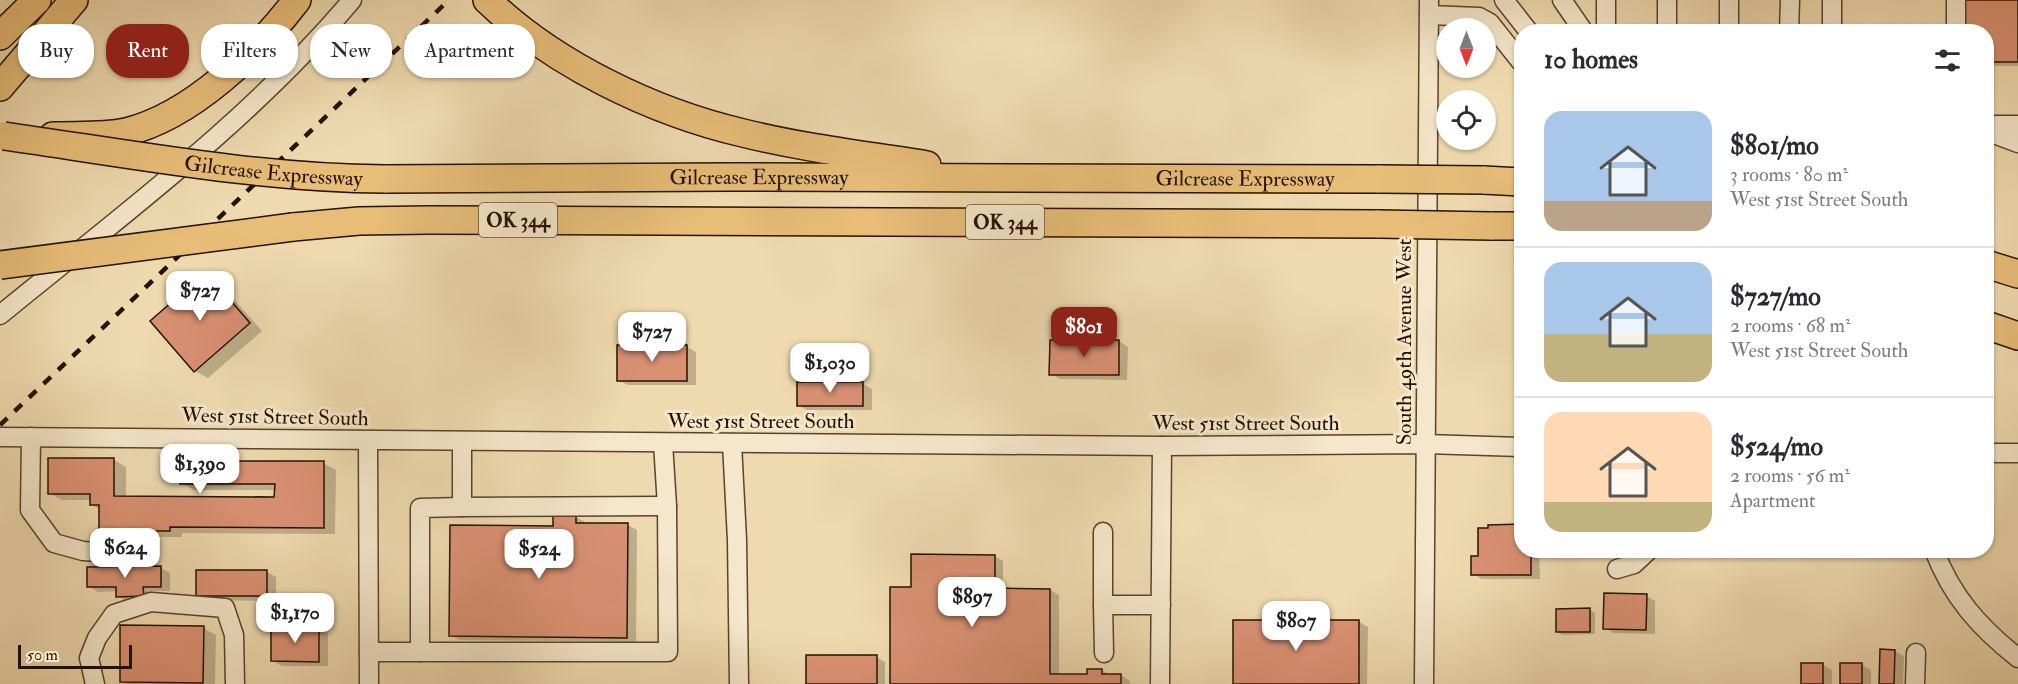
<!DOCTYPE html>
<html lang="en">
<head>
<meta charset="utf-8">
<style>
  :root { --surface:#fff; --page:#f2f2f3; --text:#2b2b33; --muted:#7c7c81; --line:#e1e1e2; --accent:#8f2418 }
  body { margin:0; font-family:"IM FELL Double Pica",serif; background:var(--page); color:var(--text); height:100vh; display:flex; flex-direction:column; font-size:22px; white-space:nowrap }
  * { box-sizing:border-box; margin:0 }
  p { font-size:20px; color:var(--muted) }
  .icon { flex:none; width:33px; height:33px; fill:none; stroke:currentColor; stroke-width:2; stroke-linecap:round; stroke-linejoin:round }
  .map { position:relative; flex:1; overflow:hidden }
  .panel { position:absolute; left:1514px; top:24px; width:480px; height:534px; display:flex; flex-direction:column; background:var(--surface); border-radius:24px; box-shadow:0 2px 4px #0004 }
  .panel>* { flex:none }
  .guide { position:absolute; left:18px; top:24px; width:570px; height:54px; display:flex; gap:12px }
  .needle { width:39px; rotate:180deg }
  .controls { position:absolute; left:1436px; top:18px; display:grid; gap:12px }
  .controls a { display:grid; place-items:center; width:60px; height:60px; border-radius:50%; background:var(--surface); box-shadow:0 2px 4px #0004; font-size:30px }
  .scale { position:absolute; left:18px; bottom:15px; width:114px; box-sizing:border-box; padding-left:6px; border:3px solid #241200; border-top:0; font-size:16px; line-height:21px; white-space:nowrap; color:#241200; -webkit-text-stroke:4px #f5e7cb; paint-order:stroke }
  .price { position:absolute; translate:-50% -51px; padding:0 14px; border-radius:12px; background:#fff; color:#222; font-size:20px; line-height:39px; filter:drop-shadow(0 2px 3px #0008) }
  .price::after { content:''; position:absolute; left:50%; top:36px; width:18px; height:14px; margin-left:-9px; background:inherit; clip-path:polygon(0 0,100% 0,50% 100%) }
  .price.on { background:var(--accent); color:#fff }
  ul { padding:0; list-style:none }
  li { display:flex; align-items:center; gap:18px; height:150px; padding:0 30px }
  li+li { border-top:2px solid var(--line) }
  li span { display:grid; place-items:center; flex:none; width:168px; height:120px; border-radius:18px; color:#555 }
  li>.icon { margin-inline-start:auto }
  span .icon { width:72px; height:72px; fill:#fffc; stroke-width:1 }
  li b { font-size:26px }
  h2 { display:flex; justify-content:space-between; align-items:center; height:72px; padding:0 30px; font-size:26px }
  .chip { padding:0 21px; border-radius:24px; background:var(--surface); box-shadow:0 2px 4px #0004; font-size:21px; line-height:54px }
  .chip.on { background:var(--accent); color:#fff }
  .map>svg:first-child { display:block }
</style>
</head>
<body>
<div class="map">
<svg width="2018" height="684" viewBox="0 0 2018 684">
  <rect width="100%" height="100%" fill="#efdaaf"/>
  <filter id="stains"><feTurbulence type="fractalNoise" baseFrequency=".00333" numOctaves="4"/><feColorMatrix values="0 0 0 0 .2 0 0 0 0 .09 0 0 0 0 .02 0 0 0 .5 -.17"/></filter>
  <radialGradient id="worn" r=".72"><stop offset=".6" stop-color="#630" stop-opacity="0"/><stop offset="1" stop-color="#630" stop-opacity=".3"/></radialGradient>
  <g fill="#0003">
    <path d="M2018 0V66H1986V32Z"/>
    <path d="M206 274 218 281 262 331 208 378 195 371Z"/>
    <path d="M1119 341 1128 347 1127 380 1060 379 1051 374Z"/>
    <path d="M687 347 696 352V385H628L618 380Z"/>
    <path d="M863 384 872 389V410H807L798 405Z"/>
    <path d="M114 460 126 467V498L276 499V490H194L181 483 323 463 336 470 335 534 182 533V537H113L100 530 101 510 91 504 92 500H62L49 493Z"/>
    <path d="M576 517 585 522V524L628 525 637 530 636 642 459 640 450 635 555 527Z"/>
    <path d="M1521 526V550H1539L1540 579H1482L1473 574 1480 557Z"/>
    <path d="M994 556 1003 561V590H1050L1059 595V675H1089L1102 670 1110 675H1121L1130 681V684H891L912 589Z"/>
    <path d="M161 568 170 573V591H152V601H127L118 596V591L98 592 89 586Z"/>
    <path d="M267 572 276 577V601L206 600 197 595Z"/>
    <path d="M1646 596 1655 601V634L1614 633 1605 628Z"/>
    <path d="M1589 609 1595 613V634L1563 635 1557 632Z"/>
    <path d="M1359 622 1368 627 1367 684H1234Z"/>
    <path d="M273 627 319 628 328 633V666H282L272 660Z"/>
    <path d="M203 628 216 635 215 684H126L121 681Z"/>
    <path d="M1894 651 1904 656 1903 684H1881Z"/>
    <path d="M876 657 885 662V684H807Z"/>
    <path d="M1823 665 1832 670V684H1803Z"/>
    <path d="M1862 665 1871 670V684H1842Z"/>
  </g>
  <g fill="#da9173" stroke="#241200" stroke-width="1.5">
    <path d="M1963 0H2018V62H1986V32H1963Z"/>
    <path d="M206 272 250 323 194 372 150 321Z"/>
    <path d="M1050 340H1119V375H1049Z"/>
    <rect x="617" y="345" width="70" height="36"/>
    <rect x="797" y="382" width="66" height="24"/>
    <path d="M48 458H114V496L274 497 275 484H180V461H324V528L170 527V531H99V505H90V494H48Z"/>
    <path d="M553 515H576V523H628L627 638 449 636 450 525 553 526Z"/>
    <path d="M1521 524V550H1531V575H1471V556H1478V528H1488V525Z"/>
    <path d="M911 554 995 555V588L1050 589V674H1087V669H1102V674H1121V684H890V587H911Z"/>
    <path d="M161 566V587H143L144 596 116 597V587H87V567Z"/>
    <rect x="196" y="570" width="71" height="26"/>
    <path d="M1604 593 1647 594 1646 630 1603 629Z"/>
    <path d="M1590 608V632H1556V609Z"/>
    <rect x="1233" y="620" width="126" height="64"/>
    <path d="M120 625 204 626 203 683 120 682Z"/>
    <path d="M271 626H319V662L271 661Z"/>
    <path d="M1880 649 1895 650 1894 684H1879Z"/>
    <rect x="806" y="655" width="71" height="29"/>
    <rect x="1801" y="663" width="22" height="21"/>
    <rect x="1840" y="663" width="22" height="21"/>
  </g>
  <g fill="none" stroke-linecap="round" stroke-linejoin="round">
    <defs>
      <g id="minor">
        <path d="M1504 0 1529 32"/>
        <path d="M1562 0 1584 32"/>
        <path d="M1429 15 1479 17 1490 23 1521 62"/>
        <path d="M1606 32V0"/>
        <path d="M1667 32V0"/>
        <path d="M1729 32V0"/>
        <path d="M1789 32 1790 0"/>
        <path d="M1832 32V0"/>
        <path d="M1956 32V0"/>
        <path d="M1986 125H2018"/>
        <path d="M1986 131 2018 143"/>
        <path d="M0 315C122 215 250 121 352 0"/>
        <path d="M0 437 1162 446 1425 444 1521 447"/>
        <path d="M31 437 30 510 54 543 83 551 149 555"/>
        <path d="M368 441 369 684"/>
        <path d="M732 443 737 540 739 684"/>
        <path d="M1986 453H2018"/>
        <path d="M462 507 667 506"/>
        <path d="M1103 532V605H1161"/>
        <path d="M1934 550C1952 597 1979 627 2018 658"/>
        <path d="M1617 569 1634 564 1649 550"/>
        <path d="M1103 605 1104 653"/>
        <path d="M369 652H668L667 506 663 443"/>
        <path d="M420 652V508L462 507V441"/>
        <path d="M95 684 89 658 97 638 114 614 151 602 225 608 234 635 235 684"/>
        <path d="M1160 684 1162 446"/>
        <path d="M1424 684 1429 0"/>
        <path d="M1915 684 1916 653"/>
      </g>
      <g id="highway">
        <path d="M487 0C553 64 653 112 743 133 803 148 865 155 927 165"/>
        <path d="M0 36 37 0"/>
        <path d="M0 87 74 0"/>
        <path d="M53 136C77 135 103 137 126 132 192 116 257 52 297 0"/>
        <path id="s1" d="M385 179 730 177 1380 179"/>
        <path d="M1483 180 1521 182"/>
        <path d="M1490 226H1521"/>
        <path d="M293 227 359 221 428 220 1379 224"/>
        <path d="M1986 264 2018 274"/>
        <path d="M1986 325 2018 336"/>
      </g>
    </defs>
    <use href="#minor" stroke="#57442c" stroke-width="21"/>
    <use href="#highway" stroke="#241200" stroke-width="30"/>
    <use href="#minor" stroke="#f5e7cb" stroke-width="18"/>
    <use href="#highway" stroke="#e8bd78" stroke-width="27"/>
    <path stroke="#241200" stroke-width="4.5" stroke-dasharray="10 10" stroke-linecap="butt" d="M0 425 449 0"/>
    <defs>
      <g id="highway-bridge">
        <path id="s2" d="M4 136C131 154 256 178 385 179"/>
        <path d="M1380 179 1483 180"/>
        <path d="M1379 224 1490 226"/>
        <path d="M0 265 293 227"/>
      </g>
    </defs>
    <use href="#highway-bridge" stroke="#241200" stroke-width="30" stroke-linecap="butt"/>
    <use href="#highway-bridge" stroke="#e8bd78" stroke-width="27"/>
  </g>
  <g text-anchor="middle" dominant-baseline="central" stroke-width="6" stroke-linejoin="round" paint-order="stroke">
    <g fill="#f5e7cb" stroke="#63523d" stroke-width="1.5">
      <rect x="479" y="203" width="78" height="34" rx="4.5"/>
      <rect x="966" y="205" width="78" height="34" rx="4.5"/>
    </g>
    <g font-size="20" font-weight="bold" fill="#241200">
      <text x="518" y="220">OK 344</text>
      <text x="1005" y="222">OK 344</text>
    </g>
    <g font-size="21" fill="#241200" stroke="#f5e7cb">
      <text stroke="none"><textPath href="#s2" startOffset="272">Gilcrease Expressway</textPath></text>
      <text stroke="none"><textPath href="#s1" startOffset="374">Gilcrease Expressway</textPath></text>
      <text stroke="none"><textPath href="#s1" startOffset="860">Gilcrease Expressway</textPath></text>
      <text transform="translate(1404 342) rotate(-90)">South 49th Avenue West</text>
      <text transform="translate(275 417) rotate(1)">West 51st Street South</text>
      <text x="761" y="421">West 51st Street South</text>
      <text x="1246" y="423">West 51st Street South</text>
    </g>
  </g>
  <rect width="100%" height="100%" filter="url(#stains)"/>
  <rect width="100%" height="100%" fill="url(#worn)"/>
</svg>
<div class="controls">
<a><svg class="needle" viewBox="-14 -14 28 28"><path d="M0-13l5 13h-10z" fill="#e53935"/><path d="M0 13l5-13h-10z" fill="#7c7c81"/></svg></a>
<a><svg class="icon" aria-label="locate" viewBox="0 0 24 24"><circle cx="12" cy="12" r="6"/><path d="M12 2v4M12 18v4M2 12h4M18 12h4"/></svg></a>
</div>
<div class="scale">50 m</div>
<b class="price" style="left:200px;top:322px">$727</b>
<b class="price on" style="left:1084px;top:358px">$801</b>
<b class="price" style="left:652px;top:363px">$727</b>
<b class="price" style="left:830px;top:394px">$1,030</b>
<b class="price" style="left:200px;top:495px">$1,390</b>
<b class="price" style="left:125px;top:579px">$624</b>
<b class="price" style="left:539px;top:580px">$524</b>
<b class="price" style="left:972px;top:628px">$897</b>
<b class="price" style="left:295px;top:644px">$1,170</b>
<b class="price" style="left:1296px;top:652px">$807</b>
<div class="guide">
<a class="chip">Buy</a>
<a class="chip on">Rent</a>
<a class="chip">Filters</a>
<a class="chip">New</a>
<a class="chip">Apartment</a>
</div>
<section class="panel">
<h2>10 homes<svg class="icon" aria-label="filters" viewBox="0 0 24 24"><path d="M4 7h16M4 17h16"/><circle cx="9" cy="7" r="2"/><circle cx="15" cy="17" r="2"/></svg></h2>
<ul>
<li><span style="background:linear-gradient(#a9c7e8 75%,#b9a48a 0)"><svg class="icon" aria-label="home" viewBox="0 0 24 24"><path d="M3 11l9-7 9 7M6 9v11h12V9"/></svg></span><div><b>$801/mo</b><p>3 rooms · 80 m²</p><p>West 51st Street South</p></div></li>
<li><span style="background:linear-gradient(#a9c7e8 60%,#c2b280 0)"><svg class="icon" aria-label="home" viewBox="0 0 24 24"><path d="M3 11l9-7 9 7M6 9v11h12V9"/></svg></span><div><b>$727/mo</b><p>2 rooms · 68 m²</p><p>West 51st Street South</p></div></li>
<li><span style="background:linear-gradient(#ffd9b3 75%,#c2b280 0)"><svg class="icon" aria-label="home" viewBox="0 0 24 24"><path d="M3 11l9-7 9 7M6 9v11h12V9"/></svg></span><div><b>$524/mo</b><p>2 rooms · 56 m²</p><p>Apartment</p></div></li>
</ul>
</section>
</div>
</body>
</html>
